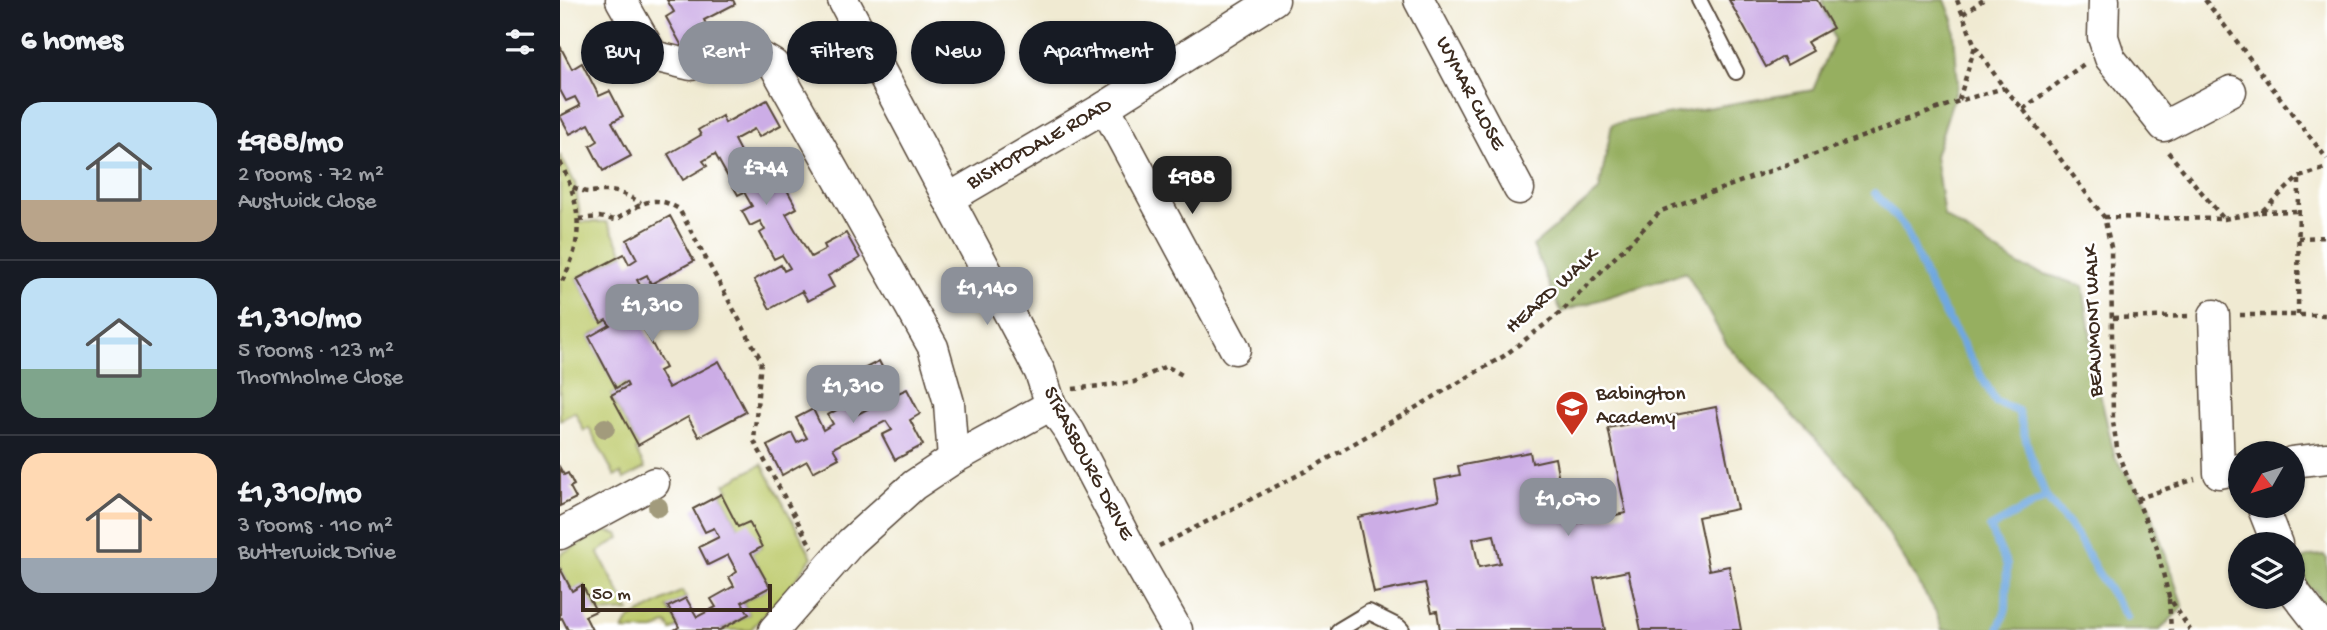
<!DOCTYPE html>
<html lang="en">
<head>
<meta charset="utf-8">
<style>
  :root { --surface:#171b24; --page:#20242c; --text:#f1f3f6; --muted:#9ea1a6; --line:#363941; --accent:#8c9099 }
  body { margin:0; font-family:"Gochi Hand",sans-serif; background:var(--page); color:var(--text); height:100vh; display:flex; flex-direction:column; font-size:26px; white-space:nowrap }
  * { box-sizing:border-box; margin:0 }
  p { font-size:23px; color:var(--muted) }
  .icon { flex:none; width:38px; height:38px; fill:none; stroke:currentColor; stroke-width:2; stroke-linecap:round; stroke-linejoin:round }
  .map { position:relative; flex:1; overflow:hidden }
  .sheet { display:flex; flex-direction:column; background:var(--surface); width:560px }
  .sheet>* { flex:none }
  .hud { position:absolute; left:21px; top:21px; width:665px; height:63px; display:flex; gap:14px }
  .needle { width:46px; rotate:231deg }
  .buttons { position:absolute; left:1668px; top:441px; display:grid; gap:14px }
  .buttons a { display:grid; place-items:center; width:77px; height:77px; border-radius:50%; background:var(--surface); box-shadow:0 2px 5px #0004; font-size:35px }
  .scale { position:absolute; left:21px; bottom:18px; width:191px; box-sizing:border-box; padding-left:7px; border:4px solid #3b2a1e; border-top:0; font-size:19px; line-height:24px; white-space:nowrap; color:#3b2a1e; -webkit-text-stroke:5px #fff; paint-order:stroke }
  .price { position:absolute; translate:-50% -60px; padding:0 16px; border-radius:14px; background:var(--accent); color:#fff; font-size:23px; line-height:46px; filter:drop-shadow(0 2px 4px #0008) }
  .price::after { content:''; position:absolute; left:50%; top:42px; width:21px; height:16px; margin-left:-10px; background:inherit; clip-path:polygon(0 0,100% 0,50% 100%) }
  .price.current { background:#222; color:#fff }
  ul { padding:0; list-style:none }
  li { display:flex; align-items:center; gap:21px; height:175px; padding:0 21px }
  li+li { border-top:2px solid var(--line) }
  li span { display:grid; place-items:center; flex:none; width:196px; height:140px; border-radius:21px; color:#555 }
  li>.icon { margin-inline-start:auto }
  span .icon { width:84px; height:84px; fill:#fffc; stroke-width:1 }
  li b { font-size:30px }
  h2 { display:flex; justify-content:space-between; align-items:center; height:84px; padding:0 21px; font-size:30px }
  .pill { padding:0 24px; border-radius:32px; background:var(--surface); box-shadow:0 2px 5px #0004; font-size:24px; line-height:63px }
  .pill.current { background:var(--accent); color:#fff }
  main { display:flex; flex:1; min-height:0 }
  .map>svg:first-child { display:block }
</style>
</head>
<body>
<main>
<section class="sheet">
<h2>6 homes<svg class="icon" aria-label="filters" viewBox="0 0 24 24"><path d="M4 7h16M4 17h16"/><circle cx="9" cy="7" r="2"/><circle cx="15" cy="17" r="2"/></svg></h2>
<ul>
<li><span style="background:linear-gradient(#bfe0f5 70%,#b9a48a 0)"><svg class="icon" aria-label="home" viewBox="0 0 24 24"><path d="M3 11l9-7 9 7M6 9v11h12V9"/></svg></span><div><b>£988/mo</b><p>2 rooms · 72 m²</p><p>Austwick Close</p></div></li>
<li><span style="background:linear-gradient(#bfe0f5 65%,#7fa58c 0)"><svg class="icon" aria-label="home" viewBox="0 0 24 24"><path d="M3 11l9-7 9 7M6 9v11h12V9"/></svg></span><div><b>£1,310/mo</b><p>5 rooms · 123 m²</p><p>Thornholme Close</p></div></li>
<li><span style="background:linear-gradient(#ffd9b3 75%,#9aa5b1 0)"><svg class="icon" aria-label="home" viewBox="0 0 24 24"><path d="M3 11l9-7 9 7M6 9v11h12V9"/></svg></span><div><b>£1,310/mo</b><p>3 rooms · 110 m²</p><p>Butterwick Drive</p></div></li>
</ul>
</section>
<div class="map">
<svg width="1767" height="630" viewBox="0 0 1767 630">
  <rect width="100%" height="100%" fill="#fff"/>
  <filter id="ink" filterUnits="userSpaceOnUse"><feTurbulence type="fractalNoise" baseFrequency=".0143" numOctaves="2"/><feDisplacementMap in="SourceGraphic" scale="14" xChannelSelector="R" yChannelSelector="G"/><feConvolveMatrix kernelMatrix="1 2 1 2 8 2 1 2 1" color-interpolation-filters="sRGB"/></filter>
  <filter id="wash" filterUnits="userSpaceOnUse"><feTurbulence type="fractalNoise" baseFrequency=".00686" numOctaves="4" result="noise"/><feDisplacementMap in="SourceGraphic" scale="28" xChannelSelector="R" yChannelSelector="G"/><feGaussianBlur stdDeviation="1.57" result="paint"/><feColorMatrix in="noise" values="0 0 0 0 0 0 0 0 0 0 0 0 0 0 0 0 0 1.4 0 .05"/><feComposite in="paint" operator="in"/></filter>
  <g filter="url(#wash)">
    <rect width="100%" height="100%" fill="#f0ead2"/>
    <g fill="#becb6d" stroke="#7c7a46" stroke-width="2">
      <path d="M0 155 15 183 21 222H47L64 254 17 279 41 322 46 320 50 325 29 337 56 387 66 382 68 386 51 395 78 445 76 451 85 468 64 479 61 473 55 476 29 428 24 431 15 412 0 420Z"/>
      <path d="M202 464 252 557 227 591 190 630H160L189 614 183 602 210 587 191 553 202 547 178 527 161 494 169 490 165 484Z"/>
      <path d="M44 531 58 534 60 538 38 552 69 611 43 613 36 611 22 586 12 591 0 568V554Z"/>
      <path d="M122 591 126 598 108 608 119 627 111 630 107 623 94 630H63L69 619Z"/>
    </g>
    <g fill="#96af60" stroke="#686c3f" stroke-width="2">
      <path d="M1262 0H1385L1393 20 1398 84 1375 156 1384 216 1460 266 1523 286 1538 385 1555 458 1588 503 1623 607 1600 630H1382L1376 612 1301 488 1167 345 1126 272 1001 312 973 246 1039 191 1052 124 1253 90 1274 41Z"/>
      <path d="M1764 555 1767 559V617L1756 591C1741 585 1740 578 1737 562L1749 556Z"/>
    </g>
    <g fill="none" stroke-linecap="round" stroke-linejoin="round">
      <g stroke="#6fa8df" stroke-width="8">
        <path d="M1315 193 1345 228 1370 287 1436 402 1458 411 1470 454 1486 497 1516 534 1538 573 1567 617"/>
        <path d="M1438 630 1446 609 1447 565 1430 528 1486 497"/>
      </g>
    </g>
    <g id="blocks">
      <g fill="#ccade6" fill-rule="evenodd">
        <path d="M107 0H173L175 4 144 20 151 35 124 50 106 17 114 12Z"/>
        <path d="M1169 0H1257L1273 28 1247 42 1253 51 1227 65 1223 57 1206 67Z"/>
        <path d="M0 46 12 69 22 63 39 96 50 91 63 116 52 122 71 156 43 171 30 146 38 141 29 124 10 134 0 116 20 106 15 97 6 101 0 90Z"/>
        <path d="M207 100 221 125 199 137 194 129 174 140 184 159 193 154 210 185 221 179 237 208 226 214 251 257 266 249 264 245 286 233 300 258 268 276 274 287 248 301 242 291 210 309 194 280 221 265 224 271 230 268 222 255 214 259 200 233 205 230 200 221 190 226 182 211 192 206 184 192 178 195 155 154 143 161 147 166 123 180 108 154 141 135 138 130 162 116 165 123Z"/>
        <path d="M110 216 134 261 91 284 87 275 77 280 87 298 72 306 105 368 99 371 108 388 159 361 186 412 139 437 128 417 78 445 51 395 68 386 66 382 56 388 29 337 50 325 46 320 41 323 17 279 64 254 69 264 77 259 67 240Z"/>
        <path d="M319 361 336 394 347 389 360 414 350 420 363 445 335 460 322 435 332 430 326 421 273 448 279 458 253 472 247 461 222 475 207 446 232 433 237 443 247 438 236 418 253 409 263 430 273 424 268 415 291 402 298 414 317 404 313 395 303 400 290 376Z"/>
        <path d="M1156 407 1177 509 1138 517 1149 570 1169 566 1181 630H1081L1068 571 1034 578 1045 630H880L877 611 872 612 865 583 814 593 798 517 879 500 875 480 900 475 898 466 970 452 972 463 995 458 1001 490 1008 488 1015 523 1066 513 1048 428ZM934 535 940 563 919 567 913 539Z"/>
        <path d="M0 468 4 475 8 473 14 485 10 487 16 498 0 506Z"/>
        <path d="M161 494 178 527 189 522 202 547 191 553 210 587 182 602 189 614 160 630H114L119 627 108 607 126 598 137 617 156 607 151 599 174 586 169 577 177 572 168 555 148 565 139 547 159 537 154 528 145 532 133 509Z"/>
        <path d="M0 568 12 591 22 585 36 611 25 616 32 630H8L2 618 0 619Z"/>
      </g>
    </g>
  </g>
  <g filter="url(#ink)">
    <use href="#blocks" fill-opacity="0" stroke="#564739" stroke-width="2"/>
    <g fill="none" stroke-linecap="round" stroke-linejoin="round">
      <defs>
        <g id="lane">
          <path d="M1139 0 1176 72"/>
          <path d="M779 630 809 612 839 627 842 630"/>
        </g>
        <g id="street">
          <path d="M61 0 93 56 131 65 175 42 214 65 373 347 389 403 393 459"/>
          <path d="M283 0 480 372 491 405 510 432 576 558 617 630"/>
          <path d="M859 0 959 189"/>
          <path d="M1544 0 1543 37 1550 58 1604 126 1671 91"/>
          <path d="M545 107 675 349"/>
          <path d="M388 199 545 107 714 0"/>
          <path d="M1654 315 1659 473 1680 469"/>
          <path d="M1732 462 1767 458"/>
          <path d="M1702 506 1717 544"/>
          <path d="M0 534 94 483"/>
          <path d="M1732 585 1736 594 1764 630"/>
          <path d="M214 630 291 542 354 485 393 459 491 405"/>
        </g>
      </defs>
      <use href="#lane" stroke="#564739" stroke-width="18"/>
      <use href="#street" stroke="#564739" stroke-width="33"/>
      <g stroke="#564739" stroke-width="4.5" stroke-dasharray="5 5" stroke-linecap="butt">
        <path d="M1397 0 1415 46 1444 88 1463 109 1544 217 1551 247 1553 422 1558 454 1596 545 1609 597 1630 630"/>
        <path d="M1645 0 1767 159"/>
        <path d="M1403 14 1423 0"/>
        <path d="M1399 100 1415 46"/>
        <path d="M1463 109 1524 64"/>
        <path d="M1608 152 1663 218"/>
        <path d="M0 162C22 206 25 241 0 285"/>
        <path d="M13 187C32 196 30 190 48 191 60 191 70 197 81 203"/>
        <path d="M1701 212 1739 211"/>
        <path d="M1544 217 1664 219 1701 212 1739 177 1767 168"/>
        <path d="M19 219 39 217 55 220C79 207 90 191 119 209L201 360 194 441 252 548"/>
        <path d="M1738 238 1767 237"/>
        <path d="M1680 315H1767"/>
        <path d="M1738 315 1739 178"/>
        <path d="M1553 318 1629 316"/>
        <path d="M513 389 574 382 606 366 624 376"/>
        <path d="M1577 499 1635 479"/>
        <path d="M599 546 752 468 944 356 1001 312 1101 211 1399 101 1444 88"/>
        <path d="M1609 599 1611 630"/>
      </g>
      <use href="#lane" stroke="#fff" stroke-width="14"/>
      <use href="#street" stroke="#fff" stroke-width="30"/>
    </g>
    <g fill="#a29b7c">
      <circle cx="45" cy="428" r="10"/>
      <circle cx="98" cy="507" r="10"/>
    </g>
  </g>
  <defs>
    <symbol id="school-pin" viewBox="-11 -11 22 30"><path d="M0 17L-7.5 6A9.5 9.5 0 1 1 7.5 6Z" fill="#c8321e" stroke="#fff"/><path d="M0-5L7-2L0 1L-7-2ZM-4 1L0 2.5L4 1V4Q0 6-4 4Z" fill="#fff"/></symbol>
  </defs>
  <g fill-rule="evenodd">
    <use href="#school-pin" x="993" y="388" width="38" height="52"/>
  </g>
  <g text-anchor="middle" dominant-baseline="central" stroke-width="5" stroke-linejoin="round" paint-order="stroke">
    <g font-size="21" fill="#3b2a1e" stroke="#fff">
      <text transform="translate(909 94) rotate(62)">WYMAR CLOSE</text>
      <text transform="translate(480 145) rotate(-30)">BISHOPDALE ROAD</text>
      <text transform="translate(993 292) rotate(-42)">HEARD WALK</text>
      <text transform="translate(1535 321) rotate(-92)">BEAUMONT WALK</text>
      <text transform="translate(527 464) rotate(62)">STRASBOURG DRIVE</text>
    </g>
    <g font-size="21" fill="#3b2a1e" stroke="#fff" text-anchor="start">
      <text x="1036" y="395">Babington<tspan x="1036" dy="24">Academy</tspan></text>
    </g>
  </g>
</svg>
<div class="buttons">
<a><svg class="needle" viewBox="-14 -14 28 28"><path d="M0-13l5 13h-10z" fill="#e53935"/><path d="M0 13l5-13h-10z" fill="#9ea1a6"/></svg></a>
<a><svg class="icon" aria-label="layers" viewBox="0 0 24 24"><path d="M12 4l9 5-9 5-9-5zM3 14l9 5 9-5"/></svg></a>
</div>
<div class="scale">50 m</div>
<b class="price" style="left:206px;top:207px">£744</b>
<b class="price current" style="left:632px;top:216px">£988</b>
<b class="price" style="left:427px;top:327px">£1,140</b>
<b class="price" style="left:92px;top:344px">£1,310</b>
<b class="price" style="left:293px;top:425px">£1,310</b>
<b class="price" style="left:1008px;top:538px">£1,070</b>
<div class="hud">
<a class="pill">Buy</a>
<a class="pill current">Rent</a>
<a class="pill">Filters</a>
<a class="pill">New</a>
<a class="pill">Apartment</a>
</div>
</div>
</main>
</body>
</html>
